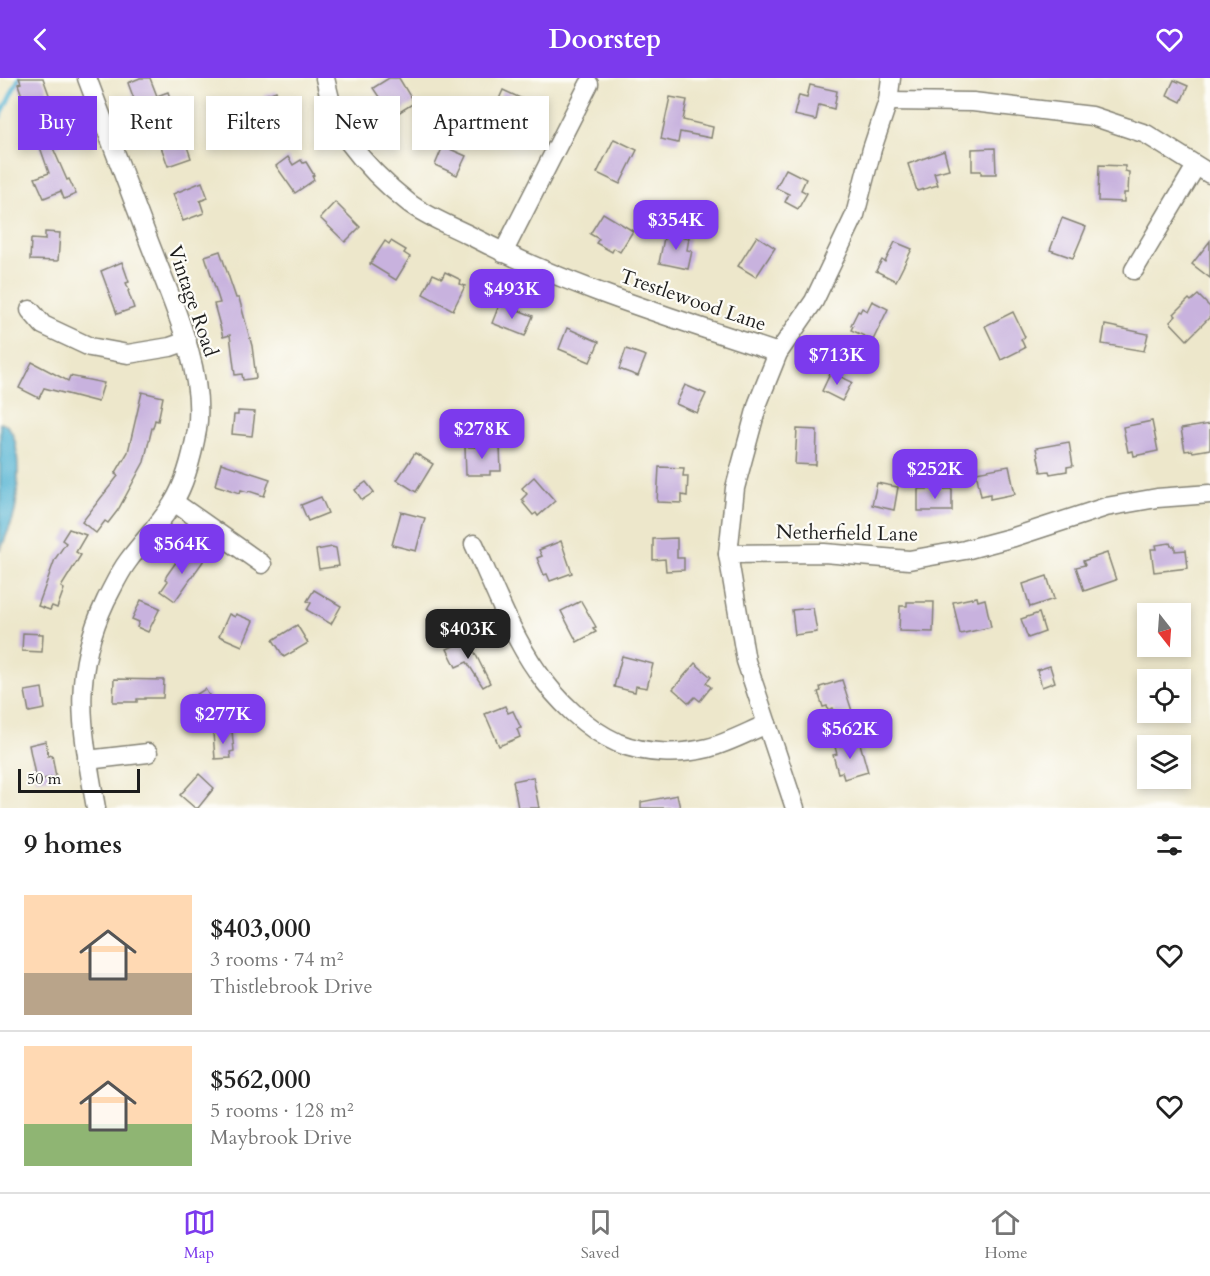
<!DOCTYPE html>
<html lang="en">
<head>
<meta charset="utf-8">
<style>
  :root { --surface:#fff; --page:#f6f6f6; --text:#222; --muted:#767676; --line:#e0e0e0; --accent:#7c3aed }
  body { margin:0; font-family:Cardo,serif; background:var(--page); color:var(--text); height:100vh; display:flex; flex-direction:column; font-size:22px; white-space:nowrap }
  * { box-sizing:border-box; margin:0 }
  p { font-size:20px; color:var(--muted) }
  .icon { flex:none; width:33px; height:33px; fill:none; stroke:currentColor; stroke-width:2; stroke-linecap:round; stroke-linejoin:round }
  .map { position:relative; height:730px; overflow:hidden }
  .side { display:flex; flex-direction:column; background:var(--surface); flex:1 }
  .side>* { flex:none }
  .guide { position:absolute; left:18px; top:18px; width:600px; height:54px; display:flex; gap:12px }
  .needle { width:39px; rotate:163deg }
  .controls { position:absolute; left:1137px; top:525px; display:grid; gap:12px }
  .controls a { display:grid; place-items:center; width:54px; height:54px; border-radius:0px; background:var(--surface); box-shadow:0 3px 9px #0003; font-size:30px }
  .scale { position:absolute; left:18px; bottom:15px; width:122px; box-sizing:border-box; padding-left:6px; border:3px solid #1c1c1c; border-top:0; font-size:16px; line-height:21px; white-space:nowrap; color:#1c1c1c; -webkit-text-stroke:4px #fdfcf7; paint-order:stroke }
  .price { position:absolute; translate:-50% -51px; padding:0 14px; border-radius:12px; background:var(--accent); color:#fff; font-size:20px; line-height:39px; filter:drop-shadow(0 2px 3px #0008) }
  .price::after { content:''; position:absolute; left:50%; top:36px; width:18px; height:14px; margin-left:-9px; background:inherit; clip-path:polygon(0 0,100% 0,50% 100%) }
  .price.selected { background:#222; color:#fff }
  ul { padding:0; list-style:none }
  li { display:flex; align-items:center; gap:18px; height:150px; padding:0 24px }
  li+li { border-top:2px solid var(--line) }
  li span { display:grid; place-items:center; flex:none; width:168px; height:120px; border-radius:0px; color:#555 }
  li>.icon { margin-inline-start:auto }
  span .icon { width:72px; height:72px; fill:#fffc; stroke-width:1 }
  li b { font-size:26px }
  h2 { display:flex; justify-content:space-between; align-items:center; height:72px; padding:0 24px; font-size:26px }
  .tag { padding:0 21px; border-radius:0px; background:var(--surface); box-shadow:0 3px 9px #0003; font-size:21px; line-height:54px }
  .tag.selected { background:var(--accent); color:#fff }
  header { display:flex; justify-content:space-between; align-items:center; height:78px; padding:0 24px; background:var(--accent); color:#fff; font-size:27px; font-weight:700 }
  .menu { display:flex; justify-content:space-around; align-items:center; height:84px; border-top:2px solid var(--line); background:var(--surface); font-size:16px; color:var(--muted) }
  .menu a { display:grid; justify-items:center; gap:3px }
  .menu .selected { color:var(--accent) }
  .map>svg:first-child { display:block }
</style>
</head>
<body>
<header><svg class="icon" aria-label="back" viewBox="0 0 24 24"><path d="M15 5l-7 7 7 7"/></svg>Doorstep<svg class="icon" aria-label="heart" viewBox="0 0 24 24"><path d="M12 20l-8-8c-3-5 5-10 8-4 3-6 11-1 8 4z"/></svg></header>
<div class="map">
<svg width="1210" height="730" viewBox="0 0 1210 730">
  <rect width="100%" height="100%" fill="#fdfcf7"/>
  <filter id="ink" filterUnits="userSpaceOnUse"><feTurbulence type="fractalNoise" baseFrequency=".0167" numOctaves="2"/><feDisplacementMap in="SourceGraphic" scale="12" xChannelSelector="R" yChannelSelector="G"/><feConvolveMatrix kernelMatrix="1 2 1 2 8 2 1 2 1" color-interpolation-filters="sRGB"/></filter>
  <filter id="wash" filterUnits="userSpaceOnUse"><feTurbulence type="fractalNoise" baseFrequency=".008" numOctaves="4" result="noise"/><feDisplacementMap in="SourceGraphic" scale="24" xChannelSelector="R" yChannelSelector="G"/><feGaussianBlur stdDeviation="1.35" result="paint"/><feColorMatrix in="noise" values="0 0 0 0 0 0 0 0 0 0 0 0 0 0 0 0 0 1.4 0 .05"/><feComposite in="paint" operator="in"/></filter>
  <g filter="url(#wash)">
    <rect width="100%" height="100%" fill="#ede7cb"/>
    <path fill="#55b4d3" stroke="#386878" stroke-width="1.5" d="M0 345C24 346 18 416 15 433 12 446 5 460 0 473Z"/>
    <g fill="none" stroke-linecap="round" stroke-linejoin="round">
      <path stroke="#55b4d3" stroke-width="4.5" d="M0 39 19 0"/>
    </g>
    <g id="blocks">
      <g fill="#c8b2de">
        <path d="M19 0H43L60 47 55 49 61 67 53 70 67 102 69 101 76 116 64 121 61 113 44 120 35 100 49 95 32 46 41 43 32 18 23 21 18 6 21 5Z"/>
        <path d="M140 0H150L157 18 168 14 191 80 168 88 148 33 143 35 140 28 137 29 128 5Z"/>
        <path d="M389 0H399L414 25 395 37 390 29 387 31 373 10Z"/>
        <path d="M1174 2 1188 8 1181 24 1167 17Z"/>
        <path d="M810 7 837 13 834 31 819 27 816 42 794 37 799 17 807 19Z"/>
        <path d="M503 12 529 24 517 50 514 49 511 56 488 46Z"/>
        <path d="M276 13 287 44 262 52 256 33 267 29 263 18Z"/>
        <path d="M670 19 687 22 683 42 713 49 711 60 680 54 678 65 661 61Z"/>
        <path d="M614 61 637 72 620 106 597 95Z"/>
        <path d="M443 68 466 78 457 97 435 87Z"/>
        <path d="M995 70 996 96H981V93H972V71Z"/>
        <path d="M944 73 949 91 934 95 938 107 917 113 908 86Z"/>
        <path d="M288 79 293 87 301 82 303 85 306 84 314 97 312 98 314 102 295 115 276 88Z"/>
        <path d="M1099 87 1125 88V93L1129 94 1128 115H1124V124L1098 123Z"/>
        <path d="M786 91 806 101 801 112 807 115 798 131 785 124 789 116 776 110Z"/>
        <path d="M202 104 208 120 200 123 204 135 183 143 173 116Z"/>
        <path d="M335 124 360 149 345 164 320 140Z"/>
        <path d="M603 135 633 153 620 174 614 170 612 174 596 165 599 161 590 156Z"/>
        <path d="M1062 140 1086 149 1073 180 1050 172Z"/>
        <path d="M45 154 60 155 58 183 30 182 31 161 45 162Z"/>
        <path d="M665 155 689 160 687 172 692 173 688 191 659 185Z"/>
        <path d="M757 158 775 170 756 199 738 188Z"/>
        <path d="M385 163 389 166 391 163 406 172 404 175 410 179 396 202 370 186Z"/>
        <path d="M1210 163V200L1192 186Z"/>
        <path d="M895 164 912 171 896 203 876 193 882 182 885 184Z"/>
        <path d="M220 173 236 220H239L252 268 256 300 243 302 242 296 235 297 230 257 223 259 214 226 220 225 205 178Z"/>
        <path d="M122 184 129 204 126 205 129 212 128 213 134 230 117 236 101 193Z"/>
        <path d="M445 194 461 202 460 206 465 208 453 232 423 216 433 196 442 200Z"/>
        <path d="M1198 217 1210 229V239L1187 262 1170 244 1176 238 1174 236 1189 221 1191 223Z"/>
        <path d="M872 223 888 231 873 262 851 252 853 248 851 247 858 233 860 234 862 230 867 233Z"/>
        <path d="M500 225 533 238 525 258 492 245Z"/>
        <path d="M1013 234 1025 259 1021 261 1025 270 1001 282 985 248Z"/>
        <path d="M1105 247 1148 256 1144 273 1102 266Z"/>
        <path d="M567 250 599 264 590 284 559 271Z"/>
        <path d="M626 271 646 278 638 298 619 291Z"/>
        <path d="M32 284 68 303 70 298 104 305 98 324 44 310 39 320 19 310Z"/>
        <path d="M831 294 852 304 842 323 822 313Z"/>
        <path d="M685 307 706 316 697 335 676 326Z"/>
        <path d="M142 314 163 319 158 343 155 342 153 350H152L144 384 118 432 108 445 105 443 96 455 82 444 118 398 115 396 128 374Z"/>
        <path d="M238 333 255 334 252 358 232 356 234 337H238Z"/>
        <path d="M1152 343 1158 373 1134 378 1133 373 1128 374 1123 349Z"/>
        <path d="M1210 346V371L1193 374 1192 372 1185 373 1181 351Z"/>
        <path d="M797 351 817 352 816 387 795 386Z"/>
        <path d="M1069 364 1073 388 1067 389V393L1050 396 1049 393 1041 394 1036 370Z"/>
        <path d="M465 369H500L501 393H490V397H466Z"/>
        <path d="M415 375 433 386 416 414 397 402Z"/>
        <path d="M221 385 270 401 264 418 249 413 248 414 241 412 240 415 215 407Z"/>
        <path d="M1009 388 1015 416 990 421V416L981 418 976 394Z"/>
        <path d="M659 389 684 390 683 398H688L687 418 682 417V425L657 424Z"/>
        <path d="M534 399 555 423 538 438 536 435 533 437 523 425 525 424 522 421 527 416 522 410Z"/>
        <path d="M366 404 374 414 362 422 355 412Z"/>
        <path d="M877 405 898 409 894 432 872 427Z"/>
        <rect x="918" y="411" width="34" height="22"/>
        <path d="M321 419 328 435 308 443 301 427Z"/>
        <path d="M401 434 425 440 416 473 392 467Z"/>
        <path d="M69 451 86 457 76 474 81 477 61 509 64 511 57 530 52 528 50 532 38 528 55 481 66 465 62 462Z"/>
        <path d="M677 460V480H684V492L666 493 665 481 653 482V461Z"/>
        <path d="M561 463 572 495 550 503 547 496 544 497 537 480 542 478 539 472Z"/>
        <path d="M1170 465 1171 468H1175V473L1186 472 1188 490 1154 494 1151 471H1157L1156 467Z"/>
        <path d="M332 469 336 470 339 488 319 491 316 472Z"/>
        <path d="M190 472 204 482 175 523 161 513 168 503 165 501 167 497 179 480 182 483Z"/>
        <path d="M1107 475 1116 502 1084 513 1076 489 1085 487 1083 483Z"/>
        <path d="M1047 498 1054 521 1030 529 1023 506Z"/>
        <path d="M314 512 341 528 331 546 307 532 311 525 307 523Z"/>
        <path d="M977 519 978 523 985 521 991 549 960 556 953 524Z"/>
        <path d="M141 522 160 530 148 554 137 549 139 544 132 541Z"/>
        <path d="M581 523 596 549 593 550 596 554 577 564 561 533Z"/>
        <path d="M907 524H934L933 554 899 553 900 528H907Z"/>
        <path d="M813 530 817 554 795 557 792 532Z"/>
        <path d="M1039 535 1045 554 1028 560 1021 541Z"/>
        <path d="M229 536 235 539 236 536 253 543 242 568 219 558Z"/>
        <path d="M297 547 308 565 284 579 273 562Z"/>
        <path d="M23 555 43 556 42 574 22 573Z"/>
        <path d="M468 561 490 605 483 609 467 584 456 589 447 571Z"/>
        <path d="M622 578 653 586 647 610 636 608 635 614 614 609Z"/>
        <path d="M695 585 711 599 706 605 711 609 700 623 695 619 689 625 673 611Z"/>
        <path d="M1050 588 1055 604 1042 609 1037 592Z"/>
        <path d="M114 601 164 602 163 620H145V621H137V624H113Z"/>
        <path d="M842 602 852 633 836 638 833 630 828 632 827 628 823 629 818 614 821 613 820 609Z"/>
        <path d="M42 610 45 631 29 634 25 613Z"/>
        <path d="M205 611 219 633 200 645 186 623Z"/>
        <path d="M505 628 508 635 513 633 521 650 517 651 520 659 499 668 485 636Z"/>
        <path d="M232 653 234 673 230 674 231 680 215 681 213 655Z"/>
        <path d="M859 662 868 694 844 701 842 694 838 695 833 677 837 676 835 669Z"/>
        <path d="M46 663 48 678 52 677 56 699 36 702 29 667Z"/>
        <path d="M199 696 214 710 198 730H195L180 717Z"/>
        <path d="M533 699 539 730H518L513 703Z"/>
        <path d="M677 717 680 730H641V724Z"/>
      </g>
    </g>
  </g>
  <g filter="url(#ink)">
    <use href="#blocks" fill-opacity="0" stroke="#848274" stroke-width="1.5"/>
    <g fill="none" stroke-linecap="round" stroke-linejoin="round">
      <defs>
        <g id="minor">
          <path d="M87 0C107 54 128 107 148 161 169 217 206 292 197 352 193 374 185 406 173 425 160 446 143 463 128 483 119 495 113 509 106 522 70 598 82 651 96 730"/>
          <path d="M325 0C330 22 335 45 348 63 365 86 386 107 409 125 426 138 449 147 469 157 566 208 674 240 778 275"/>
          <path d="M888 23 973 24 1092 38 1146 56 1210 96"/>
          <path d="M503 175 589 6"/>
          <path d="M1134 192 1196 88"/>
          <path d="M30 232 43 247 90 269 128 276 170 269 187 263"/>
          <path d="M174 424 262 486"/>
          <path d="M474 466C492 505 512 558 537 593 556 621 586 651 618 665 645 676 680 677 708 670 728 665 748 654 767 646"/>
          <path d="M728 476 824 475 909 482 965 472 1014 459 1106 429 1157 420 1210 416"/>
          <path d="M87 682 148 675"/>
          <path d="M795 730 746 583 728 476 735 410 758 325 778 275 814 223 855 137 872 71 888 23 891 0"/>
        </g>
      </defs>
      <use href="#minor" stroke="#848274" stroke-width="21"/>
      <use href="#minor" stroke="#fff" stroke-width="18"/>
    </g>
  </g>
  <g text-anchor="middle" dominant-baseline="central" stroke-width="4.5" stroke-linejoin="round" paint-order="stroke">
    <g font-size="20" fill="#1c1c1c" stroke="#fdfcf7">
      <text transform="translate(693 222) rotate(19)">Trestlewood Lane</text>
      <text transform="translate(193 223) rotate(71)">Vintage Road</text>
      <text transform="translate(847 455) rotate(1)">Netherfield Lane</text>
    </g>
  </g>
</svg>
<div class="controls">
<a><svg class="needle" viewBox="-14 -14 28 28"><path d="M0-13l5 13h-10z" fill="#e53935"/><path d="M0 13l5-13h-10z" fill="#767676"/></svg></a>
<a><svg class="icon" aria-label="locate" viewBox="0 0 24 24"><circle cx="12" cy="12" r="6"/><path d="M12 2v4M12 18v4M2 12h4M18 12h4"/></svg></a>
<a><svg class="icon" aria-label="layers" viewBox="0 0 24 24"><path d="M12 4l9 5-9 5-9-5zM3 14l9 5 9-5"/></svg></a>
</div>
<div class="scale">50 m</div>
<b class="price" style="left:676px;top:173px">$354K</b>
<b class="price" style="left:512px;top:242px">$493K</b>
<b class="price" style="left:837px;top:308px">$713K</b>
<b class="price" style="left:482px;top:382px">$278K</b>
<b class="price" style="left:935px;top:422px">$252K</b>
<b class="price" style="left:182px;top:497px">$564K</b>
<b class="price selected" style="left:468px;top:582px">$403K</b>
<b class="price" style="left:223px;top:667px">$277K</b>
<b class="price" style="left:850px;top:682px">$562K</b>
<div class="guide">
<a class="tag selected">Buy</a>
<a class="tag">Rent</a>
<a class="tag">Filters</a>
<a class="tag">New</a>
<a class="tag">Apartment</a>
</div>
</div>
<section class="side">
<h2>9 homes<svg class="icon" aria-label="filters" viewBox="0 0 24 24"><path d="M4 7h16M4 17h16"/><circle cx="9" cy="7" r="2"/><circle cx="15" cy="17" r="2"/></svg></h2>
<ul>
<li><span style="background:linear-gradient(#ffd9b3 65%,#b9a48a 0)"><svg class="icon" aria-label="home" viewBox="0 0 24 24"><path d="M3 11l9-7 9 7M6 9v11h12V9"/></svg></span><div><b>$403,000</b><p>3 rooms · 74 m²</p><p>Thistlebrook Drive</p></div><svg class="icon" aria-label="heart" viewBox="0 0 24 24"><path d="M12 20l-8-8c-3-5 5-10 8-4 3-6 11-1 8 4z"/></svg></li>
<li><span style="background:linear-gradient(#ffd9b3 65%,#8fb573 0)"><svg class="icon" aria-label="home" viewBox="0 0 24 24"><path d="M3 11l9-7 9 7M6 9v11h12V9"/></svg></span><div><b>$562,000</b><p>5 rooms · 128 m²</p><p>Maybrook Drive</p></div><svg class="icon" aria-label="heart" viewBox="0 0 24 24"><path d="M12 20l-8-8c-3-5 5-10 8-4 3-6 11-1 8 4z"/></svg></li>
</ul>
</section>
<nav class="menu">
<a class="selected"><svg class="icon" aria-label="map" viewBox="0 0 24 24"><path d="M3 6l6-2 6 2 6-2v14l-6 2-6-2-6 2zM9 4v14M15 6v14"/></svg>Map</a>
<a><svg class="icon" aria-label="saved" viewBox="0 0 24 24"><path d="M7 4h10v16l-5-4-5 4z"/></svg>Saved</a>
<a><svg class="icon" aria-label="home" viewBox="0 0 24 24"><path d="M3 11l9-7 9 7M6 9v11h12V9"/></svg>Home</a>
</nav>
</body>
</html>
